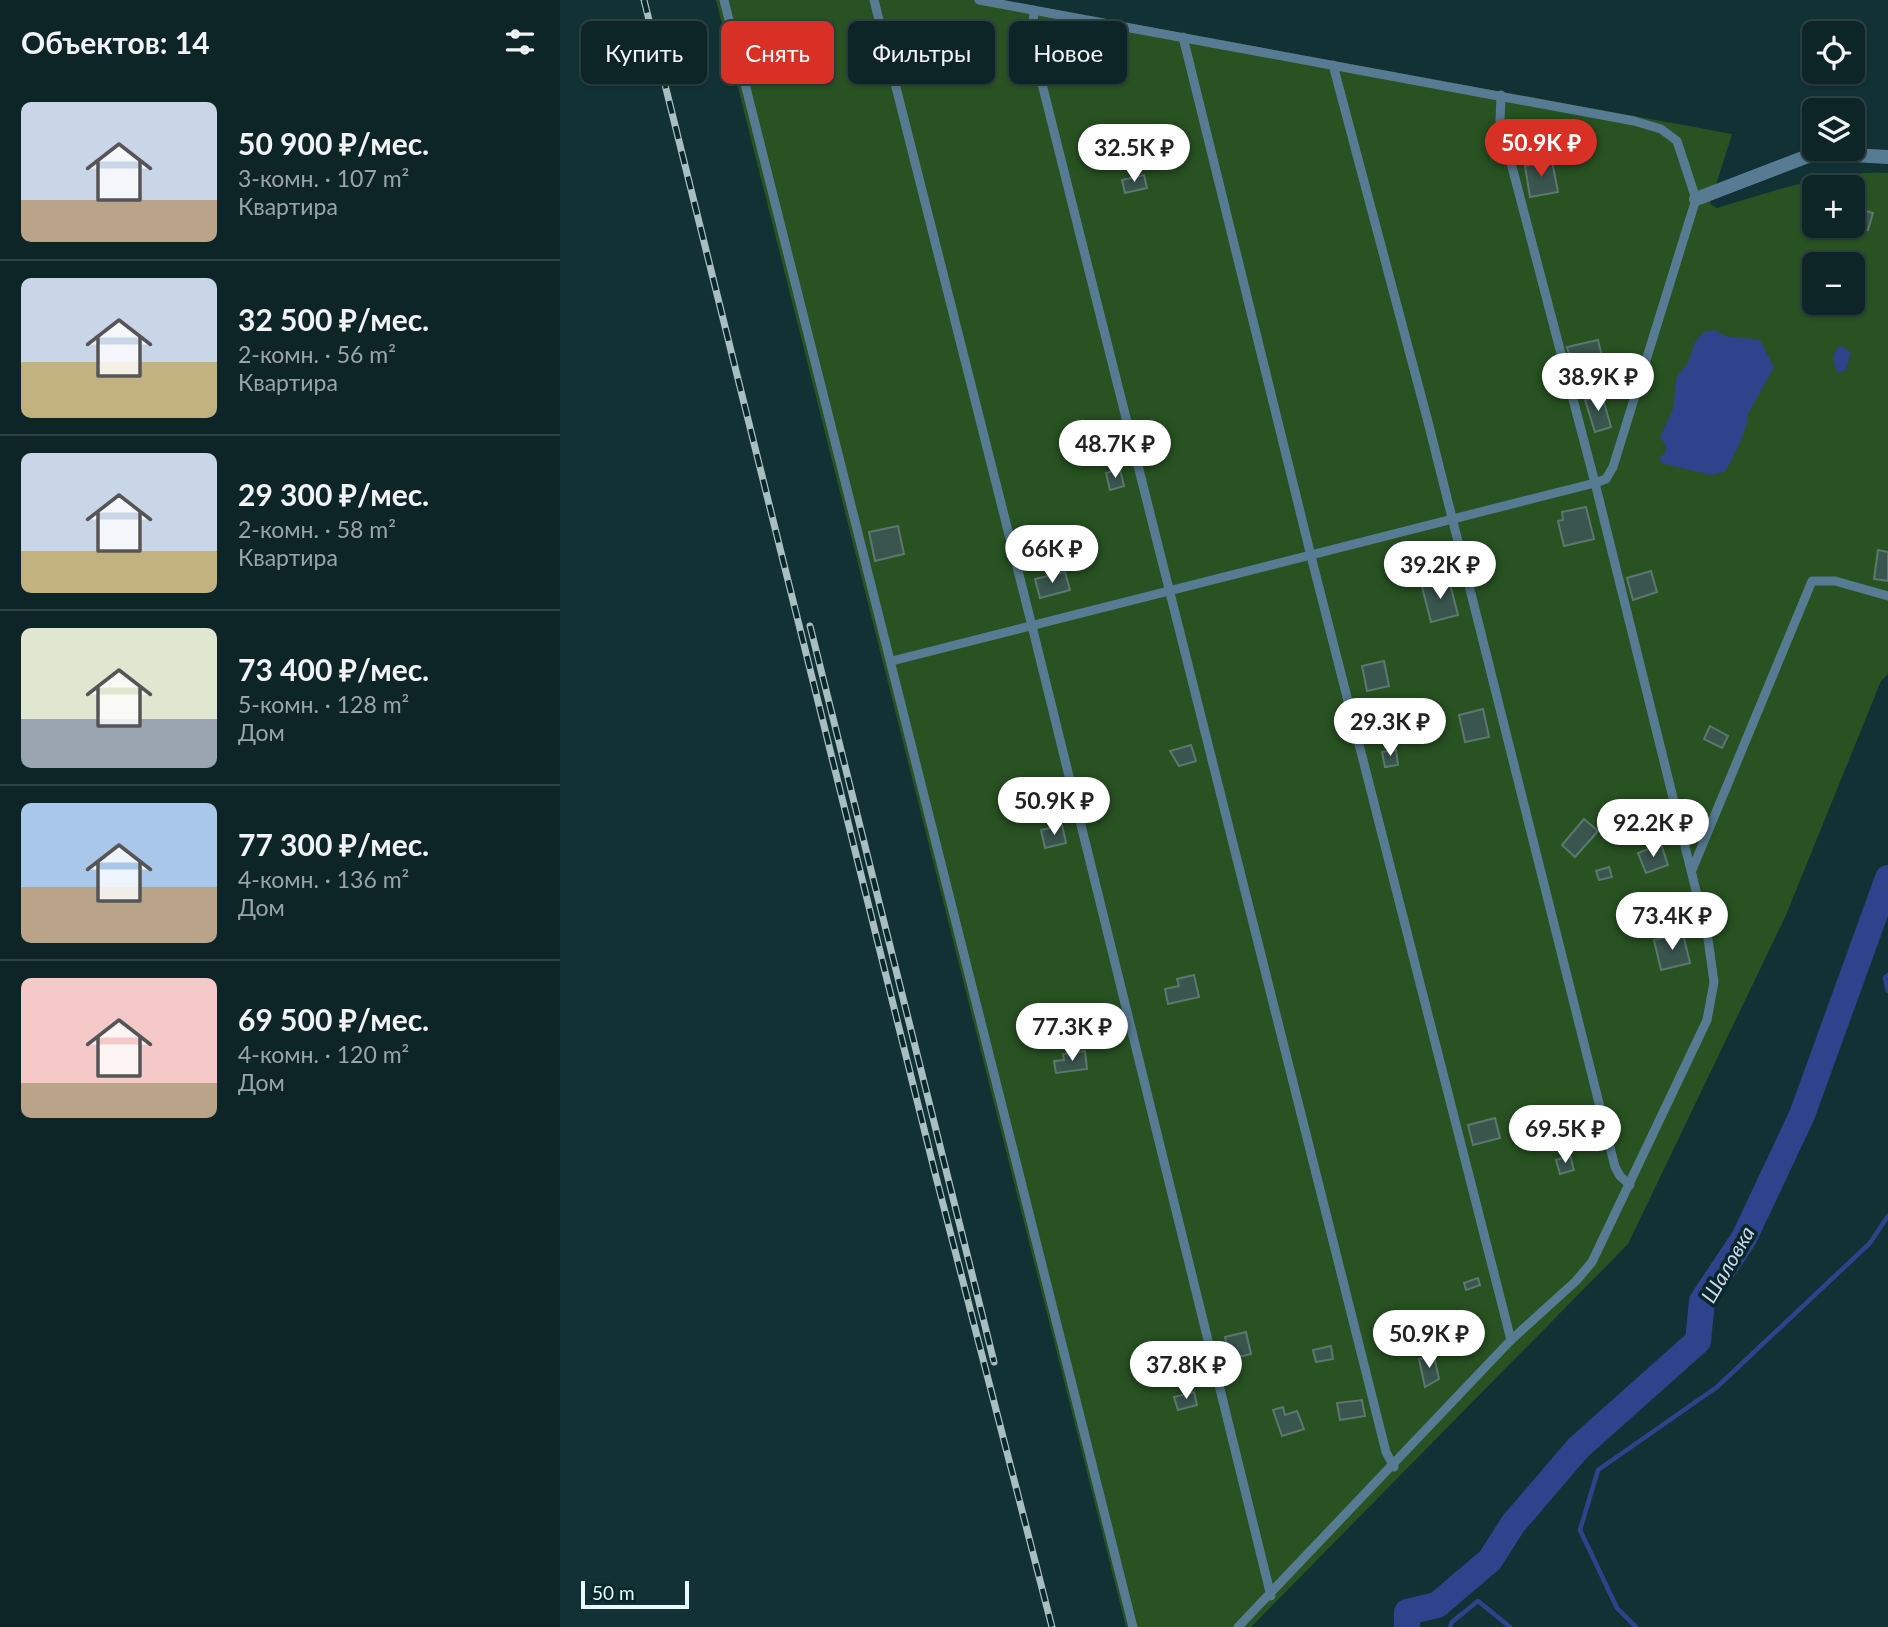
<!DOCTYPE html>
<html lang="ru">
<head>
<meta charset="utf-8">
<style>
  :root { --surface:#0e2527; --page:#172d2f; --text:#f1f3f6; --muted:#9ba5a7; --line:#2e4244; --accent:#d93025 }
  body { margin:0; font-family:Lato,sans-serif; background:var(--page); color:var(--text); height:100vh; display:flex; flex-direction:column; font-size:26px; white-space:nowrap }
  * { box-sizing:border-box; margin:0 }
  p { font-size:23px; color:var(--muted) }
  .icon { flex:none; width:38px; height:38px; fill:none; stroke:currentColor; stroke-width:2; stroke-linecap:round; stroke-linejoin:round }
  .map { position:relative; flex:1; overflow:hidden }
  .drawer { display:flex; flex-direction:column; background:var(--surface); width:560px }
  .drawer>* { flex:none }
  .banner { position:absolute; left:21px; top:21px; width:665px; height:63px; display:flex; gap:14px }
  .fabs { position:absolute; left:1242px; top:21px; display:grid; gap:14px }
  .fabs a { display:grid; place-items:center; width:63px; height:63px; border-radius:10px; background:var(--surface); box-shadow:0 2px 5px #0004,0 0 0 2px var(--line); font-size:35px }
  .scale { position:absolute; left:21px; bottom:18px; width:108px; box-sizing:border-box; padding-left:7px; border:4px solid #e7f9fb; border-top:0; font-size:19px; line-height:24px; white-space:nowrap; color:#e7f9fb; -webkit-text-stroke:5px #07272a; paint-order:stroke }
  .price { position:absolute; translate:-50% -60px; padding:0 16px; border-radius:24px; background:#fff; color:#222; font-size:23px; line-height:46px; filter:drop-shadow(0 2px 4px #0008) }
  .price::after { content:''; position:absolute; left:50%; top:42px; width:21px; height:16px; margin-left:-10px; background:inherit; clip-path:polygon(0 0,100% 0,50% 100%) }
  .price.active { background:var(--accent); color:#fff }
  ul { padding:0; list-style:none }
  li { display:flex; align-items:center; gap:21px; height:175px; padding:0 21px }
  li+li { border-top:2px solid var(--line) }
  li span { display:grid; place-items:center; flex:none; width:196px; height:140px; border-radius:10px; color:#555 }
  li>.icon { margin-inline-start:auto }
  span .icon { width:84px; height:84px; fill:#fffc; stroke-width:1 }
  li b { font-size:30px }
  h2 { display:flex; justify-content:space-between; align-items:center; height:84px; padding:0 21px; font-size:30px }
  .chip { padding:0 24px; border-radius:10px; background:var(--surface); box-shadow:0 2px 5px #0004,0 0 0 2px var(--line); font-size:24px; line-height:63px }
  .chip.active { background:var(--accent); color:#fff }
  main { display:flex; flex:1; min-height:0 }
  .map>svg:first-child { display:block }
</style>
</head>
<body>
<main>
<section class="drawer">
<h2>Объектов: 14<svg class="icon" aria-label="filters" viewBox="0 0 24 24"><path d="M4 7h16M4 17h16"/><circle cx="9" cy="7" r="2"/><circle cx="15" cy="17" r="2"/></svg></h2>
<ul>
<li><span style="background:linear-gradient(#c9d6e8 70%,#b9a48a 0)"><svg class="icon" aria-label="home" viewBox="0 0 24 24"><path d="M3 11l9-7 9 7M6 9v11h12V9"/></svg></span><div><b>50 900 ₽/мес.</b><p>3-комн. · 107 m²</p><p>Квартира</p></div></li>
<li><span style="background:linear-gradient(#c9d6e8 60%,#c2b280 0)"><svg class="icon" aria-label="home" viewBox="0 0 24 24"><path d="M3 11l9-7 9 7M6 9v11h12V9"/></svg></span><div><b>32 500 ₽/мес.</b><p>2-комн. · 56 m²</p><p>Квартира</p></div></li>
<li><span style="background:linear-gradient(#c9d6e8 70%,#c2b280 0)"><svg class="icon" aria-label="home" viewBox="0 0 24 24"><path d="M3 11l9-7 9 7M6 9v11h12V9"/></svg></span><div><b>29 300 ₽/мес.</b><p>2-комн. · 58 m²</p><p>Квартира</p></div></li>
<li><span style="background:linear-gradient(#dfe7d0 65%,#9aa5b1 0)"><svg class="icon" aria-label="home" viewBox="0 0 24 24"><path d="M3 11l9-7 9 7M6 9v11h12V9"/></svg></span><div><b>73 400 ₽/мес.</b><p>5-комн. · 128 m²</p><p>Дом</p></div></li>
<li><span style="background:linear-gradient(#a9c7e8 60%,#b9a48a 0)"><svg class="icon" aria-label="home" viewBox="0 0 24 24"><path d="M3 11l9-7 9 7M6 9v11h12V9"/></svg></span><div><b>77 300 ₽/мес.</b><p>4-комн. · 136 m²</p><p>Дом</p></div></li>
<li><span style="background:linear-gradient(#f6c9c9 75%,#b9a48a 0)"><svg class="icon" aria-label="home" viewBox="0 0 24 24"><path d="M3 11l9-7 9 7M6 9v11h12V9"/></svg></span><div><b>69 500 ₽/мес.</b><p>4-комн. · 120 m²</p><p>Дом</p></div></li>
</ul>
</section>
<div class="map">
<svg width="1328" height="1627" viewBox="0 0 1328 1627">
  <rect width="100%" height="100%" fill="#123134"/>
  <path fill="#285222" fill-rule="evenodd" d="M156 0H442L1172 134 1150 204 1157 208C1212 192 1270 170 1328 173V674L1321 681 1226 915 1068 1244 691 1627H566ZM1255 187H1293V226H1255ZM1255 264H1293V303H1255Z"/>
  <g fill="#2e438b">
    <path d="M1155 330 1165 336 1200 340 1214 367 1188 414C1189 426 1172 461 1165 472L1151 475 1101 463 1100 456 1105 454 1106 446 1100 437 1113 409 1117 376 1128 363 1135 342 1144 332Z"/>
    <path d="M1281 346 1291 352 1286 370 1277 373 1273 357 1277 348Z"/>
  </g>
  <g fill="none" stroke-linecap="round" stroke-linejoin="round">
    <g stroke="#2e438b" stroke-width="4.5">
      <path d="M1328 975 1325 978 1328 991"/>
      <path d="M890 1627 892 1622 918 1601 950 1627"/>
      <path d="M1076 1627 1057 1608 1020 1530 1038 1470 1157 1387 1310 1243 1328 1216"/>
    </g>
    <path stroke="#2e438b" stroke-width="26" d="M847 1627V1612L877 1605 930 1560 953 1524 1018 1448 1138 1341 1142 1301 1184 1238 1242 1115 1328 878"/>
  </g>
  <g fill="#39554d" stroke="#5b786f" stroke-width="2">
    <path d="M992 161 998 192 970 197 965 166Z"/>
    <path d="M584 175 587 188 565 193 562 180Z"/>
    <path d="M1295 208 1313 213 1308 230 1293 225Z"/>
    <path d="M1271 303H1290L1285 316 1269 309Z"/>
    <path d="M1038 340 1042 357 1012 365 1007 347Z"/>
    <path d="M1042 395 1051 427 1035 432 1025 400Z"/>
    <path d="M560 469 564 486 550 490 546 473Z"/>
    <path d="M1026 507 1034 539 1004 546 998 521 1003 520 1002 512Z"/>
    <path d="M338 526 344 554 315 561 309 532Z"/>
    <path d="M1318 550 1328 552V581L1314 579Z"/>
    <path d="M1091 571 1097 592 1073 600 1067 578Z"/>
    <path d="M505 572 510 590 480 598 475 579Z"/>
    <path d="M889 580 898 615 871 622 862 587Z"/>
    <path d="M824 661 829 686 807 691 802 666Z"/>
    <path d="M923 709 929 737 905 742 899 715Z"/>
    <path d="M1150 726 1168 736 1162 748 1144 739Z"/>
    <path d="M631 745 636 761 619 766 610 751Z"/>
    <path d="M836 750 838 765 825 767 822 752Z"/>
    <path d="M466 804 469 814 451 819 448 809Z"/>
    <path d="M1024 819 1038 831 1015 857 1002 845Z"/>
    <path d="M502 825 506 843 485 848 481 830Z"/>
    <path d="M1101 844 1108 865 1086 873 1078 853Z"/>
    <path d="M1049 867 1052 877 1039 880 1036 871Z"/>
    <path d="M1123 934 1130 963 1101 970 1094 940Z"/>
    <path d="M634 975 639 997 608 1004 605 989 619 986 617 979Z"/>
    <path d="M525 1051 527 1069 496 1073 494 1061 504 1060 503 1054Z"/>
    <path d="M935 1118 940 1138 913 1145 908 1125Z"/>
    <path d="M1010 1156 1014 1170 1000 1174 996 1160Z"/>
    <path d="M918 1278 920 1285 906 1290 904 1283Z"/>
    <path d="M686 1332 691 1354 670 1359 665 1337Z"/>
    <path d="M771 1346 773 1359 756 1362 753 1350Z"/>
    <path d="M874 1356 879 1379 865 1387 859 1359Z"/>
    <path d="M634 1392 637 1405 618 1410 614 1397Z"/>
    <path d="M802 1400 805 1416 780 1420 777 1403Z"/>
    <path d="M723 1407 725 1415 737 1411 744 1429 722 1436 713 1410Z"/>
  </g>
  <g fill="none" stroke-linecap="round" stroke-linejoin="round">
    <g stroke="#567b92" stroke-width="9">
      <path d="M164 0 573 1627"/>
      <path d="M314 0 472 626 711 1596"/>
      <path d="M419 0 1074 121 1101 129 1117 141 1136 199 1053 467 1046 479 1035 483 1148 939 1154 982 1147 1020 1032 1262 1016 1281 951 1340 678 1627"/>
      <path d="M474 10 472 44 826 1452 834 1467"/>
      <path d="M623 37 751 556 951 1340"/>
      <path d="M773 65 867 418 1055 1167 1060 1176 1070 1185"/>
      <path d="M332 661 1035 483 940 121 941 95"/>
      <path d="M1132 870 1252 581H1275L1328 596"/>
    </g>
    <path stroke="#567b92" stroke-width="14" d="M1136 199 1256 153 1328 157"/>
    <defs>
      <g id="rail">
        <path d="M84 0 375 1173 492 1627"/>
        <path d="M250 626 434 1362"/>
      </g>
    </defs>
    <use href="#rail" stroke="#a8bec0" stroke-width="7"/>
    <use href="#rail" stroke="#07272a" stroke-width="4.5" stroke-dasharray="13" stroke-linecap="butt"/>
  </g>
  <g text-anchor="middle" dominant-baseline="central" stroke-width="7" stroke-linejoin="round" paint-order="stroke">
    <g font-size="21" font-style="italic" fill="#ced6eb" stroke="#07272a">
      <text transform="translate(1167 1264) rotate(-60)">Шаловка</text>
    </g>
  </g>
</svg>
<div class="fabs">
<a><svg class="icon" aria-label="locate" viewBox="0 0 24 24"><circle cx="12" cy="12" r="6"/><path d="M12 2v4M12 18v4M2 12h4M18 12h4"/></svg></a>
<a><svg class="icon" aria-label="layers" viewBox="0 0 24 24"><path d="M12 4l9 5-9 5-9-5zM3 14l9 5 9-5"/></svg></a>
<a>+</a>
<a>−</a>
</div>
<div class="scale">50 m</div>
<b class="price active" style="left:981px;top:179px">50.9K ₽</b>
<b class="price" style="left:574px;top:184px">32.5K ₽</b>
<b class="price" style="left:1038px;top:413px">38.9K ₽</b>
<b class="price" style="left:555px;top:480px">48.7K ₽</b>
<b class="price" style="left:492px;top:585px">66K ₽</b>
<b class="price" style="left:880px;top:601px">39.2K ₽</b>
<b class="price" style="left:830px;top:758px">29.3K ₽</b>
<b class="price" style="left:494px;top:837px">50.9K ₽</b>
<b class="price" style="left:1093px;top:859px">92.2K ₽</b>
<b class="price" style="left:1112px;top:952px">73.4K ₽</b>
<b class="price" style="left:512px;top:1063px">77.3K ₽</b>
<b class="price" style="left:1005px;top:1165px">69.5K ₽</b>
<b class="price" style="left:869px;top:1370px">50.9K ₽</b>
<b class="price" style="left:626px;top:1401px">37.8K ₽</b>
<div class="banner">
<a class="chip">Купить</a>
<a class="chip active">Снять</a>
<a class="chip">Фильтры</a>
<a class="chip">Новое</a>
</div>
</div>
</main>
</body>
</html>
